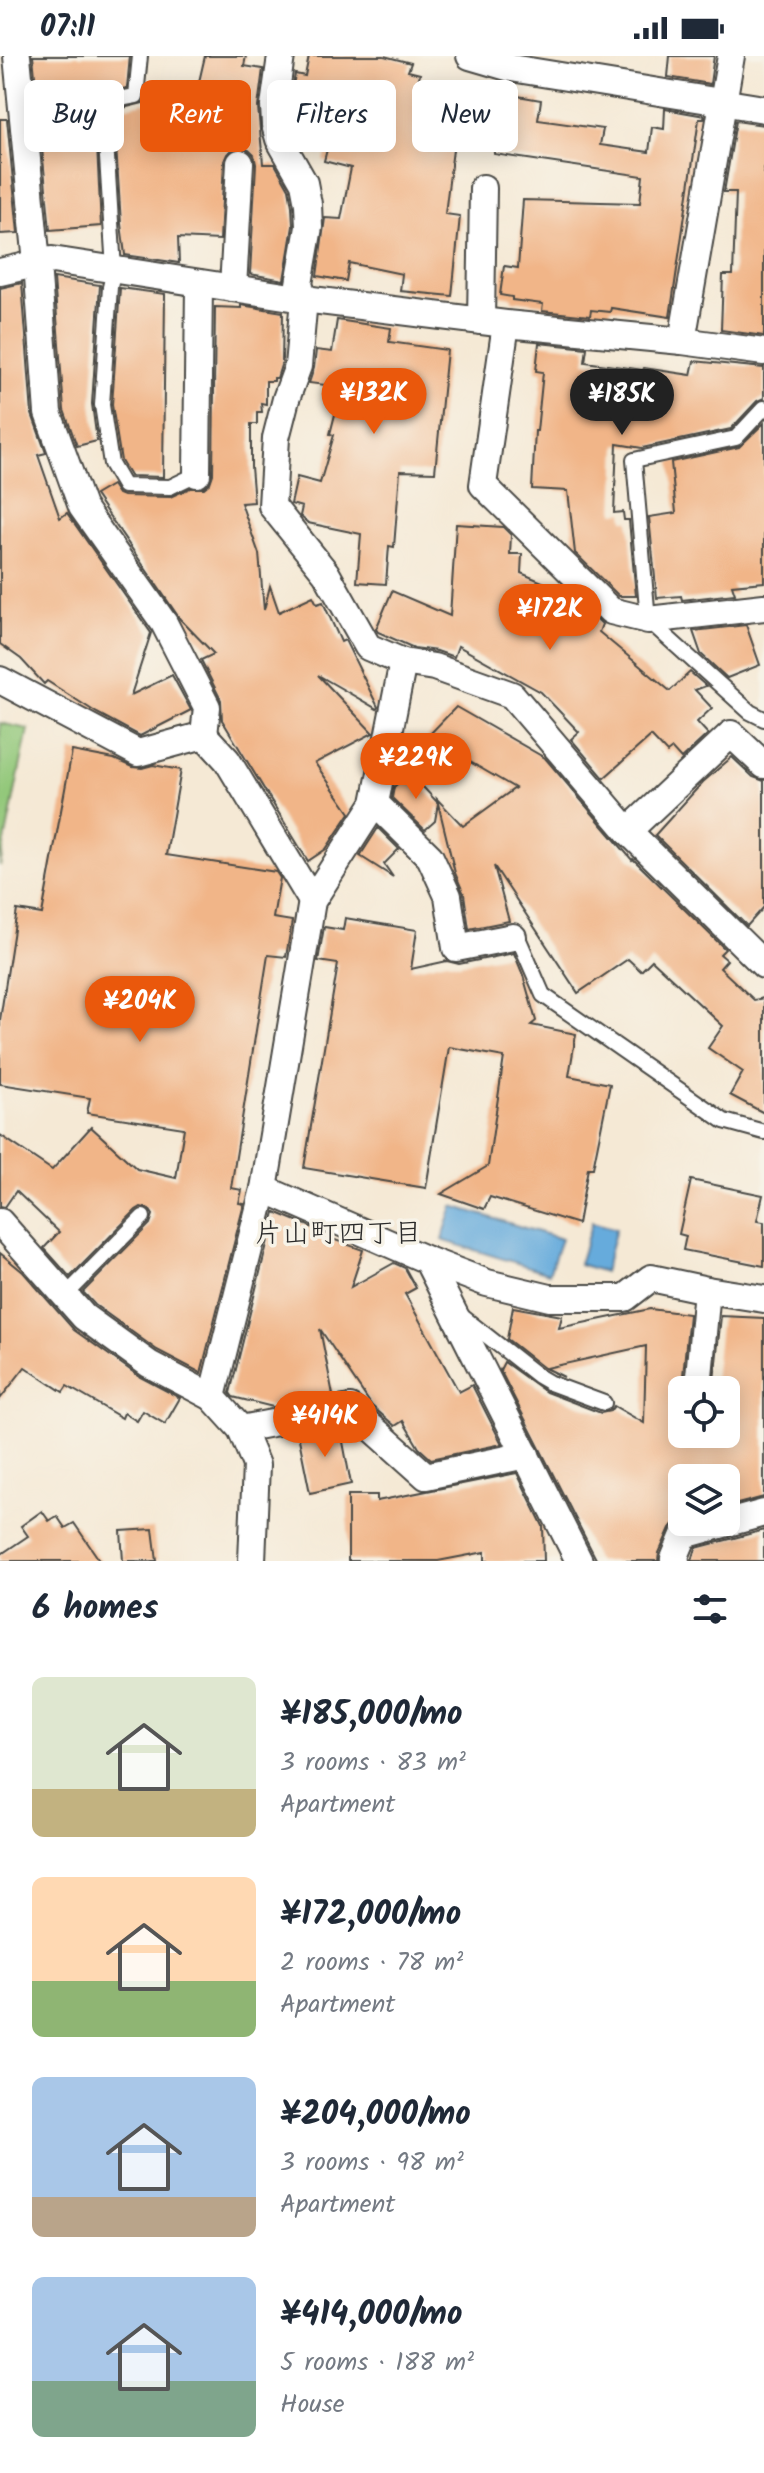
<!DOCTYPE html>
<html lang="en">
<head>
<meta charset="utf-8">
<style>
  :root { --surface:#fff; --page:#f6f6f7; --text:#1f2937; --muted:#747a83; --accent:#ea580c }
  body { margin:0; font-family:Kalam,"Klee One",sans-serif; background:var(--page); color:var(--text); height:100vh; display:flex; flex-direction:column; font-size:30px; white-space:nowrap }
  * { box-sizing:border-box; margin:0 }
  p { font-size:26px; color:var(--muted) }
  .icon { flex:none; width:44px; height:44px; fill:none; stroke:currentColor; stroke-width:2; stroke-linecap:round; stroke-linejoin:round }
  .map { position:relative; height:1505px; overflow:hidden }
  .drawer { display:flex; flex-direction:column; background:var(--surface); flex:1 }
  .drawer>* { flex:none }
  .guide { position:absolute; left:24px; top:24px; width:716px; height:72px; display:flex; gap:16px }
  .buttons { position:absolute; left:668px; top:1320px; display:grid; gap:16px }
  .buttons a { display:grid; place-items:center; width:72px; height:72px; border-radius:12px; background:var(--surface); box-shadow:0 4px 20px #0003; font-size:40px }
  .price { position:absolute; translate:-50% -68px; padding:0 18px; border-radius:28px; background:var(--accent); color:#fff; font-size:26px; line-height:52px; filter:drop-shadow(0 2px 4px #0008) }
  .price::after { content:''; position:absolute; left:50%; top:48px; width:24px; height:18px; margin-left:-12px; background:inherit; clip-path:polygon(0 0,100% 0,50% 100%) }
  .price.active { background:#222; color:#fff }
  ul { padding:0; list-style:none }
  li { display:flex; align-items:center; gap:24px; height:200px; padding:0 32px }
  li span { display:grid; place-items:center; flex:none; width:224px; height:160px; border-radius:12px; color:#555 }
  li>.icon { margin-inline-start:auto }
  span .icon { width:96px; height:96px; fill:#fffc; stroke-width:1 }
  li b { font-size:34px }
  h2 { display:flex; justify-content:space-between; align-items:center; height:96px; padding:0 32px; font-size:34px }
  .chip { padding:0 28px; border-radius:12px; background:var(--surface); box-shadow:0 4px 20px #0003; font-size:28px; line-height:72px }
  .chip.active { background:var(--accent); color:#fff }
  .status { display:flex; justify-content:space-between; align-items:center; height:56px; padding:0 40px; background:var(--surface); direction:ltr }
  .status svg { height:22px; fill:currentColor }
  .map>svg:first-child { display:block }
</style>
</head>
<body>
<div class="status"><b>07:11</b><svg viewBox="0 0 49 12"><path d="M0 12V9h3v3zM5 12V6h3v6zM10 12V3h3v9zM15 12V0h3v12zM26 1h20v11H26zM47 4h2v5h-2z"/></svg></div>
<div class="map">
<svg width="764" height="1505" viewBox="0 0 764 1505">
  <rect width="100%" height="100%" fill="#f7f3e8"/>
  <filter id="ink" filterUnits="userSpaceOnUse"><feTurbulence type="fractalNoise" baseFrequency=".0125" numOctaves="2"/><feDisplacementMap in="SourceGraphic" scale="16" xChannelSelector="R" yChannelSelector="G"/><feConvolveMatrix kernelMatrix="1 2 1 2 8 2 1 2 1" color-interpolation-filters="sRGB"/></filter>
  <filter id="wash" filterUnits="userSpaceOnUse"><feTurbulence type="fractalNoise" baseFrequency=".006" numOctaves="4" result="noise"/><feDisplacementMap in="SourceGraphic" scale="32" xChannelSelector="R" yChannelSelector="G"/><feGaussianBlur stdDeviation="1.8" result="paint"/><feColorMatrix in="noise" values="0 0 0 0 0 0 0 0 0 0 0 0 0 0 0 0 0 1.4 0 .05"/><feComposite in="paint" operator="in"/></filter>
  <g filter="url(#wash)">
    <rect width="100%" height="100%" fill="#f5e9d5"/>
    <path fill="#93c87a" stroke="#5f7a52" stroke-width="2" d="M0 667 28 673 0 810Z"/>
    <g fill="#66abdc" stroke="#486b84" stroke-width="2">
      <path d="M453 1150 561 1183 549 1217 442 1184Z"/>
      <path d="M592 1166 616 1173 604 1216 579 1208Z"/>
    </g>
    <g id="blocks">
      <g fill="#f1b588">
        <path d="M33 0H130L127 32 108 36 95 50 101 170 50 174Z"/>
        <path d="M205 0H246L244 10 263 13 258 51 263 108H275L289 133 292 150 293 170 284 224 250 218 256 108 254 99 249 94 242 91 232 93 227 98 224 105 220 184 178 182 179 207 125 199 121 168 114 57 119 53 143 47 195 43Z"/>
        <path d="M309 0H384L411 7 408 15 420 18 418 25 460 37 445 158 460 160 452 240 400 235 402 218 349 207 346 225 317 220 325 162 341 163 351 112 324 105 338 51 291 43 295 18 305 20Z"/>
        <path d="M670 0H714L710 28 668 21Z"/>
        <path d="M512 39 541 44 538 64 603 73 600 89 649 96 652 71 664 73 665 53 705 60 704 63H699L670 261 611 252 610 256 591 254 590 260 542 255 543 248 512 244V241L500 239 504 210 518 212 523 144 640 147 643 120 494 98 495 45 511 49Z"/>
        <path d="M0 63H7L18 177 0 178Z"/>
        <path d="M736 65 764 69V280L721 274 723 219H733L736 136H724Z"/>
        <path d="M54 222 100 229 92 348 97 385 77 390 64 354Z"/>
        <path d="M22 227 32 358 46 397 38 399 60 462 67 457 151 577 131 639 172 619 191 654 140 680 97 657 47 625 44 628 21 603 0 588V232Z"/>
        <path d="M120 232 165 238 163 421 130 420 121 405 112 349Z"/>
        <path d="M241 249 283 256 282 306 277 322H274V325H266V348L261 347 262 356H257V368H251V411L254 446 241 447 259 498 264 554 270 530 279 556 313 540 317 548 323 546 341 586 345 584 378 651 377 653 318 619 373 677 315 707 350 757 326 793 308 805 222 664 221 644 201 604 214 598 180 563 95 439 112 429 118 438 123 440 170 441 190 432H204L210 427 213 418 215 251 241 252Z"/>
        <path d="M337 264 391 272 389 286 447 294 435 416 400 415 394 491 389 490 386 528 357 526 361 478 308 467 300 460 302 451 291 448 297 421 320 427 334 379 330 378 342 331 309 327 314 312 316 294 332 296Z"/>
        <path d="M539 287 587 292 585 306 643 314 644 312 691 319 694 305 764 312V342L757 345 731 373 642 392 617 388 614 457 623 456 624 464H629L636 540H619L575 497 568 435 532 433 535 375H537L543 316 536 315Z"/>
        <path d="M764 367V526L732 529 735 538 682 544 681 540 657 542 649 461 676 457 671 406 739 391Z"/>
        <path d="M456 468 503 471 511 479 510 498H522L521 517 571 538 602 568 599 576 670 635 690 616 706 630 695 634 712 652 697 666 708 678 681 703 672 693 667 697 651 680 604 722 571 683 579 676 541 636 458 590 454 601 437 595 414 592 378 576 376 573 392 535 450 560Z"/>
        <path d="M746 569 760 609 727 622 701 598 693 575Z"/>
        <path d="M456 651 545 702 632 804 633 803 725 893 720 898 727 904 720 912 754 944 764 942V1057L730 1039 743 1016 708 992 723 970 652 904 641 915 628 903 578 937 494 810 509 865 469 873 464 838 455 817 437 743 463 770 515 732 427 681Z"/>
        <path d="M72 695 114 703 132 711 142 712 153 709 181 714 166 799 276 816 280 822 273 862 292 865 286 901 268 899 231 1132 242 1134 239 1147 244 1148 201 1317 157 1294 95 1249 83 1236 150 1168 153 1159 149 1153 141 1151 136 1154 70 1221 44 1192 59 1176 16 1135 5 1151 0 1150V1079L52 1114 91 1071 137 1113 176 1122 184 1072 87 1057 90 1042 0 1028V964L17 854 42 858Z"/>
        <path d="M732 701 753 721 764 725V851L747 870 655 779 703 726Z"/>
        <path d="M409 716 438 747 435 765 425 774 392 742 394 731Z"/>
        <path d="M378 772 399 793 384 808 393 821 360 800Z"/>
        <path d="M345 862 417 874 411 913 447 905 459 908 514 897 523 919 536 965 531 969 576 978 569 1020 610 1028 593 1112H588L578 1168 490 1141 484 1153 441 1138 488 1110 504 1001 449 991 426 1132 304 1112 338 908 318 905 324 871 343 874Z"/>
        <path d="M691 1124 763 1139 757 1165 764 1166V1210L683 1194 686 1180 679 1178Z"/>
        <path d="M275 1156 333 1180 332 1183 363 1194 351 1231 394 1207 405 1212 416 1232 405 1238 459 1336 472 1329 502 1388 431 1403 419 1392 403 1365 395 1370 372 1350 320 1273 333 1339 273 1351 233 1341 230 1337Z"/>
        <path d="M0 1197 23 1216 74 1274 140 1321 180 1342 165 1368 143 1355 137 1365 124 1357 122 1362 67 1330 63 1336 25 1311 0 1343Z"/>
        <path d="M513 1251 562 1260 559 1272 650 1253 689 1258 682 1330V1378H726V1334H713L721 1260 764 1262V1441L726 1451V1422H682V1463L674 1467 670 1472 659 1497 658 1505H597L500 1314 504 1306 546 1336 601 1357 610 1355 614 1350 644 1367 646 1290 546 1312 564 1321 544 1312 507 1283Z"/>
        <path d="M340 1370 351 1428 310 1437 298 1378Z"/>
        <path d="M517 1417 543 1470 544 1505H485V1496L438 1505H348V1439H377V1445Z"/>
        <path d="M42 1455 49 1465 57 1460 65 1472 74 1467 100 1505H0V1499L28 1480 21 1470Z"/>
        <path d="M153 1473 157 1505H123L121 1475Z"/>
        <path d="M764 1474V1505H692L696 1492Z"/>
      </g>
    </g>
  </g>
  <g filter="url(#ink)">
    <use href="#blocks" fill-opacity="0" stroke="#494844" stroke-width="2"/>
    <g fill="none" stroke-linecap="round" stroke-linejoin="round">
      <defs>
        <g id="service">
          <path d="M140 0 136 40 114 44 104 53 114 214 110 231 102 349 111 408 124 430 170 431 197 418"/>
          <path d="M764 352 736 382 634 404 648 564 750 656 764 663"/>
          <path d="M513 881 520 886 543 939 724 1065 764 1076"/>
          <path d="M65 1240 143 1161"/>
          <path d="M463 1261 538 1320 550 1327 604 1347"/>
        </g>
        <g id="minor">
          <path d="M17 0 37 207 48 357 82 451 164 567 207 651 204 679"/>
          <path d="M281 0 274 50 275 69 279 83 304 127 308 148 309 171 299 228 304 243 298 310 286 343 276 382 272 450 326 517 368 591 403 606 434 611 512 639 628 775 764 909"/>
          <path d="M470 0 511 12 764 53"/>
          <path d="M0 216 52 204 304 243 506 268 682 285 764 296"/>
          <path d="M233 232 240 107"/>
          <path d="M481 265 483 132"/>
          <path d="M506 268 483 429 611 555 648 564 764 551"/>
          <path d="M682 285 731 0"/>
          <path d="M197 418 199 227"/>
          <path d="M0 624 138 697 204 679 227 704 312 845"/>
          <path d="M375 747 430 801 448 840 456 892 513 881"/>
          <path d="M628 775 731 678 764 709"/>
          <path d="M264 1133 427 1204 487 1227 550 1242H625L651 1222 707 1234 764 1243"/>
          <path d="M0 1166 84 1261 149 1308 212 1341 241 1373 256 1409 252 1505"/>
          <path d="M427 1204 579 1505"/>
          <path d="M698 1331 707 1234"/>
          <path d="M212 1341 264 1133 312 845 375 747 403 606"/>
          <path d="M241 1373 350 1352 426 1420 526 1399"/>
          <path d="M676 1505 674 1503 684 1479 764 1457"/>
        </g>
      </defs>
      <use href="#service" stroke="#494844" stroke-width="18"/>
      <use href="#minor" stroke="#494844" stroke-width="30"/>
      <use href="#service" stroke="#fff" stroke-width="14"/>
      <use href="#minor" stroke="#fff" stroke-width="26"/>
    </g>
  </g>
  <g text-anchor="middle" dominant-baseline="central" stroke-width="7" stroke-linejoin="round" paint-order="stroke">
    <g font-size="28" fill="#2b2b2b" stroke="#f7f3e8">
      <text x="338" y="1178">片山町四丁目</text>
    </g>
  </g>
</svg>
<div class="buttons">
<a><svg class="icon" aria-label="locate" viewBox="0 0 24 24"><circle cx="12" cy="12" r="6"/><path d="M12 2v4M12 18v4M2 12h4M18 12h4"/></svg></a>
<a><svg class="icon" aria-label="layers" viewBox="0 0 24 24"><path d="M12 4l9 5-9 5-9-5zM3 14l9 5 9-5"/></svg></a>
</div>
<b class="price" style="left:374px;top:380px">¥132K</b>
<b class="price active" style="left:622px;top:381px">¥185K</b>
<b class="price" style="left:550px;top:596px">¥172K</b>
<b class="price" style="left:416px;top:745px">¥229K</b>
<b class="price" style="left:140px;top:988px">¥204K</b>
<b class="price" style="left:325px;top:1403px">¥414K</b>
<div class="guide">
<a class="chip">Buy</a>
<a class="chip active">Rent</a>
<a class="chip">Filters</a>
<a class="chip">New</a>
</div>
</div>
<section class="drawer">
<h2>6 homes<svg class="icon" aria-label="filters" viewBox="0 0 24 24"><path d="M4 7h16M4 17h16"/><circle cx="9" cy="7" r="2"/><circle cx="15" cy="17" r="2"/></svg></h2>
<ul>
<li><span style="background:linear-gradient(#dfe7d0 70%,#c2b280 0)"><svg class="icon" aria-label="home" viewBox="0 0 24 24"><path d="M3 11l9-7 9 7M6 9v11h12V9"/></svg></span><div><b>¥185,000/mo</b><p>3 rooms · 83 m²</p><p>Apartment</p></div></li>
<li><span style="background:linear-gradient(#ffd9b3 65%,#8fb573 0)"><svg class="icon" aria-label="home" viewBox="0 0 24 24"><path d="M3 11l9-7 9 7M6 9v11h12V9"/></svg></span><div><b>¥172,000/mo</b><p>2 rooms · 78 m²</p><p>Apartment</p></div></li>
<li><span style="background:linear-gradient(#a9c7e8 75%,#b9a48a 0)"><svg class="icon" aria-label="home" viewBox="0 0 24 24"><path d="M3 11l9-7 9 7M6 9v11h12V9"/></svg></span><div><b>¥204,000/mo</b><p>3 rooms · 98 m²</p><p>Apartment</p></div></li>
<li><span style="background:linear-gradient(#a9c7e8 65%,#7fa58c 0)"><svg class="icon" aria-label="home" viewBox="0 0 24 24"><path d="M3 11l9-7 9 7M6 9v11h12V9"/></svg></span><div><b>¥414,000/mo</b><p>5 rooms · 188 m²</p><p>House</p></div></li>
</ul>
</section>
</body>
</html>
